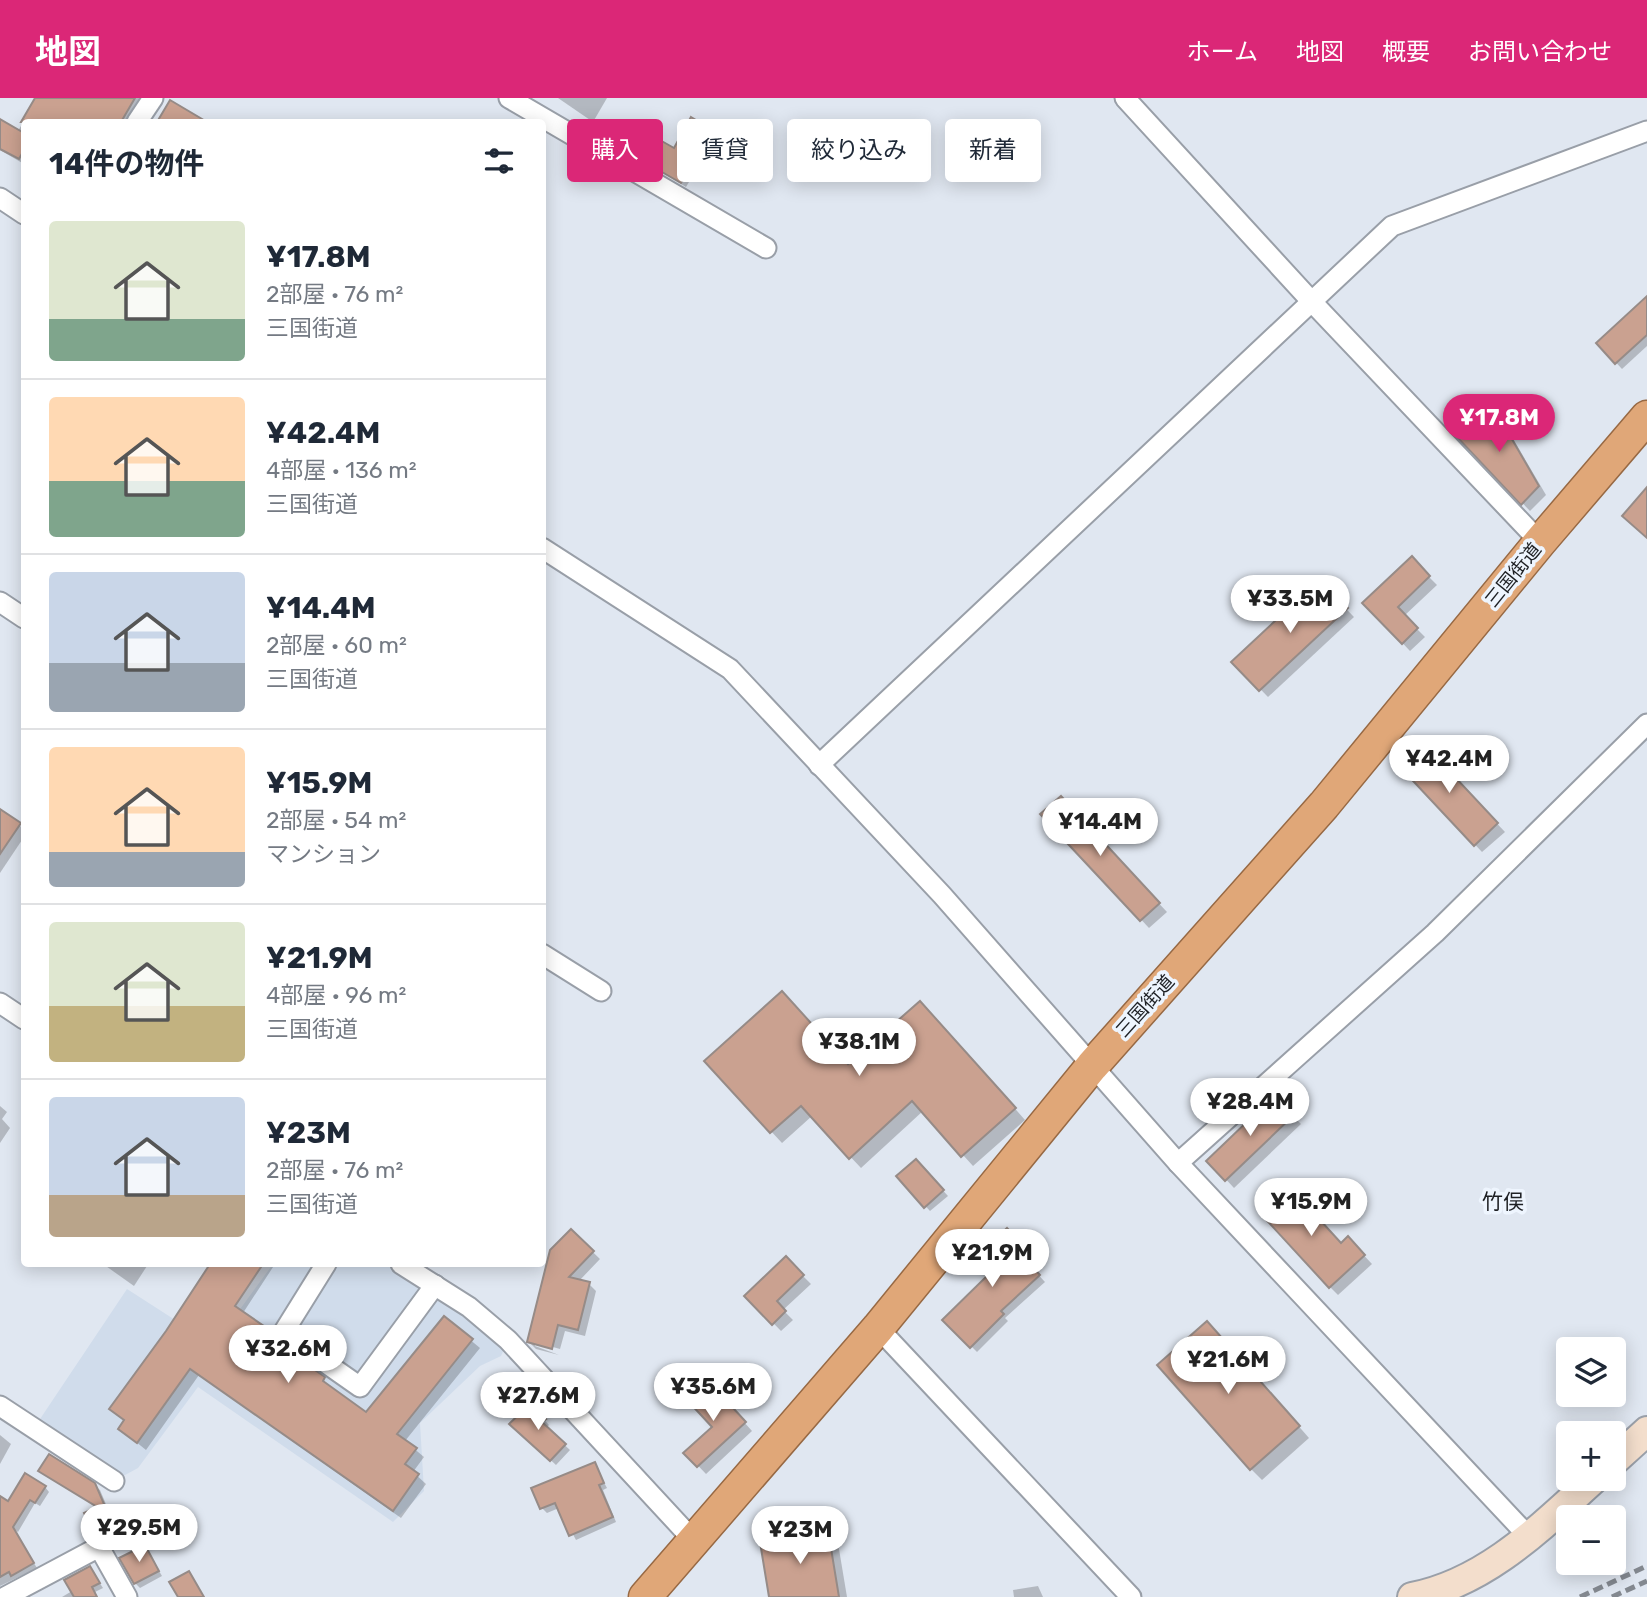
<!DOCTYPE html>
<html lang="ja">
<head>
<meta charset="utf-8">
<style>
  :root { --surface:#fff; --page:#f2f2f3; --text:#1f2937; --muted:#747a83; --line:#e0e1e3; --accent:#db2777 }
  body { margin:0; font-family:Rubik,"Noto Sans JP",sans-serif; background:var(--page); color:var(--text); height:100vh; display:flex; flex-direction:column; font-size:26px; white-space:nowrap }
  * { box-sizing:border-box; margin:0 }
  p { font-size:23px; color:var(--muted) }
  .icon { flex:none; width:38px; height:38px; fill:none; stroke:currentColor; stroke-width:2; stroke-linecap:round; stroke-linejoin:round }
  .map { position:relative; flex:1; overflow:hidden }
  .details { position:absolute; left:21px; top:21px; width:525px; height:1148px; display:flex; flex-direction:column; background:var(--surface); border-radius:7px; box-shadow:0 4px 18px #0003 }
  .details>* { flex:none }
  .top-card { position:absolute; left:567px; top:21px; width:665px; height:63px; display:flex; gap:14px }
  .buttons { position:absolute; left:1556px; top:1239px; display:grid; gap:14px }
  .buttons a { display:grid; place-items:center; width:70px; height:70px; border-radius:7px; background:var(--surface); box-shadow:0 4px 18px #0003; font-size:35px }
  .price { position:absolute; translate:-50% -60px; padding:0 16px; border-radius:24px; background:#fff; color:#222; font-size:23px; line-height:46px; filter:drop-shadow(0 2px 4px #0008) }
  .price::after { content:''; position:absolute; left:50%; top:42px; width:21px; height:16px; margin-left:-10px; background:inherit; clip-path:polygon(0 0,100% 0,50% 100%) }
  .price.selected { background:var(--accent); color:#fff }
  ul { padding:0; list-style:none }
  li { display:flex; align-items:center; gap:21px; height:175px; padding:0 28px }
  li+li { border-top:2px solid var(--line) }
  li span { display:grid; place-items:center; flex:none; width:196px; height:140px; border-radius:7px; color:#555 }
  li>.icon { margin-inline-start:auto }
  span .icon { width:84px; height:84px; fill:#fffc; stroke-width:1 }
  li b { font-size:30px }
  h2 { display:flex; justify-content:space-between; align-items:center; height:84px; padding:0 28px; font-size:30px }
  .pill { padding:0 24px; border-radius:7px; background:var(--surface); box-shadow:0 4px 18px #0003; font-size:24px; line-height:63px }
  .pill.selected { background:var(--accent); color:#fff }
  header { display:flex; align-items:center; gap:42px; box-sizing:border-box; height:98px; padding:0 35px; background:var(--accent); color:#fff }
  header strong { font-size:33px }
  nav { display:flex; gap:38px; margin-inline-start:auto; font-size:24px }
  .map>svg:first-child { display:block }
</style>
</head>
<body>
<header>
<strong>地図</strong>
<nav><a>ホーム</a><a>地図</a><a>概要</a><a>お問い合わせ</a></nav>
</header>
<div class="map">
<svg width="1647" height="1499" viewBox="0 0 1647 1499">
  <rect width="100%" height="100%" fill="#e0e7f1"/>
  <path fill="#d0dceb" d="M273 1166H401L508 1242 501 1258 480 1268 420 1325 424 1393 393 1424 198 1289 138 1370 114 1383 34 1330 127 1191 214 1247Z"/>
  <g fill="#0003">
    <path d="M37 0H144L132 21 128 19 125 24H24V66L0 52V25L18 33Z"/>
    <path d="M558 0H607L593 24Z"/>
    <path d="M705 29 710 34 693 64 698 69 686 89 617 46 674 53Z"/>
    <path d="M1647 202V248L1622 271 1598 245Z"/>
    <path d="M1491 308 1498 315 1546 397 1530 413 1460 339Z"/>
    <path d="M1411 461 1437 487 1404 518 1425 539 1410 553 1365 505Z"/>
    <path d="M1320 484 1354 519 1268 599 1234 564Z"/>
    <path d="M1424 648 1505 734 1482 754 1402 669Z"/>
    <path d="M1068 708 1167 814 1149 830 1043 716Z"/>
    <path d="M0 713 24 731V739L0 775Z"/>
    <path d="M931 916 1025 1022 973 1068 923 1013 861 1070 812 1018 782 1045 706 963 849 968Z"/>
    <path d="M1275 1000 1301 1026 1234 1090 1209 1063Z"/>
    <path d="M0 1008 7 1014 2 1021 10 1030 0 1045Z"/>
    <path d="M916 1063 948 1098 930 1113 899 1079Z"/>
    <path d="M571 1133 600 1161 579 1183 589 1186 596 1193 585 1238 565 1233 560 1251 535 1244V1248L559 1257 536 1251 529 1244Z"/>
    <path d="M1007 1133 1027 1153 1021 1158 1045 1184 1005 1220 1008 1223 977 1254 945 1222 991 1176Z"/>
    <path d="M1341 1147 1356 1149 1372 1166 1338 1197 1330 1189Z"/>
    <path d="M786 1161 811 1186 783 1212 793 1222 781 1233 747 1198Z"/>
    <path d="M103 1166H144L147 1168 134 1188Z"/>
    <path d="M212 1166H275L243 1215 270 1234 282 1251 367 1316 444 1220 480 1250 405 1343 424 1359 413 1374 426 1386 401 1420 199 1277 146 1352 120 1331 125 1323 111 1311 168 1234Z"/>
    <path d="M1218 1236 1309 1340 1262 1382 1251 1371Z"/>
    <path d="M717 1294 752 1333 706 1376 686 1355 714 1329Z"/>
    <path d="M531 1308 549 1327 546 1330 570 1352 556 1367 512 1326Z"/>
    <path d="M0 1337 11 1346 0 1366Z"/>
    <path d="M594 1366 607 1390 603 1392 616 1424 576 1442 559 1410 547 1415 542 1410Z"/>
    <path d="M94 1387 100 1392 117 1432 101 1440 96 1435 98 1410Z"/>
    <path d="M45 1389 49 1394 40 1408 35 1405 18 1434 0 1422V1400L8 1405Z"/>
    <path d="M827 1434 838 1445 847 1499H771Z"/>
    <path d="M17 1438 37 1470 0 1488V1447Z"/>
    <path d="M145 1449 162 1478 140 1490 135 1485Z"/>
    <path d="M90 1470 103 1490 95 1494 98 1499H62L72 1493Z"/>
    <path d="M1038 1488 1043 1499H1014L1013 1492Z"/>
  </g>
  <g fill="#caa190" stroke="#968b87" stroke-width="2">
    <path d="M35 0H135L121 24H21Z"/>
    <path d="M170 2 207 24H157Z"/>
    <path d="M691 19 706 28 689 59 694 63 681 85 615 47 628 24 674 50Z"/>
    <path d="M0 21 24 35V52L19 61 0 51Z"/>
    <path d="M1647 198V237L1615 266 1596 245Z"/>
    <path d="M1491 305 1539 388 1521 407 1457 339Z"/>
    <path d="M1647 389V440L1622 418Z"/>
    <path d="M1412 458 1430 478 1398 509 1418 530 1402 546 1362 505Z"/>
    <path d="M1320 481 1348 510 1259 593 1231 564Z"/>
    <path d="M1424 646 1498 725 1474 748 1400 669Z"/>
    <path d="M1061 698 1160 805 1140 823 1040 716Z"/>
    <path d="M0 711 21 725 0 756Z"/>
    <path d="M782 893 848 966 920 903 1016 1010 961 1059 912 1003 849 1061 801 1008 770 1035 704 963Z"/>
    <path d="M1275 997 1294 1017 1225 1083 1206 1063Z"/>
    <path d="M916 1061 944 1092 924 1110 896 1078Z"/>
    <path d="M1289 1088 1341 1145 1348 1138 1365 1157 1329 1190 1260 1115Z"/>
    <path d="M1007 1130 1022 1146 1017 1152 1040 1177 1001 1213 1004 1216 970 1250 942 1222 989 1176 975 1161Z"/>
    <path d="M571 1131 594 1153 569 1179 590 1184 578 1232 558 1227 552 1251 527 1244 550 1152Z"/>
    <path d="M786 1158 804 1177 777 1203 786 1213 772 1227 744 1198Z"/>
    <path d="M210 1166H263L235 1208 271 1233 276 1245 325 1279 323 1283 366 1314 444 1218 473 1241 397 1336 417 1350 405 1366 419 1376 393 1413 190 1271 137 1345 118 1331 124 1322 109 1311 166 1233Z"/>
    <path d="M1207 1223 1300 1328 1250 1372 1157 1267Z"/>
    <path d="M709 1284 746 1324 697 1369 683 1355 712 1329 688 1303Z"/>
    <path d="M531 1305 546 1321 542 1324 566 1346 550 1363 509 1326Z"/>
    <path d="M49 1356 95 1385 113 1427 95 1436 84 1415 97 1409 38 1373Z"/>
    <path d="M595 1364 604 1385 599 1387 613 1419 569 1438 555 1405 540 1411 531 1390Z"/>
    <path d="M25 1375 46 1388 35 1405 30 1402 13 1429 34 1465 11 1478 9 1474 0 1479V1398L8 1403Z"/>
    <path d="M828 1432 839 1499H769L760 1444Z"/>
    <path d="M145 1447 159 1473 134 1486 119 1460Z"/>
    <path d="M90 1468 100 1485 92 1489 97 1499H74L64 1482Z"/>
    <path d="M189 1473 204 1499H178L169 1484Z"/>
  </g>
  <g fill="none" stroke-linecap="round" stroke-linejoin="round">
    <defs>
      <g id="minor">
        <path d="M509 0 766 150"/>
        <path d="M1125 0 1313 205 1540 444"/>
        <path d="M137 24 153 0"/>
        <path d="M0 100 24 116"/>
        <path d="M542 450 730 571 942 797 1178 1065 1529 1439"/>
        <path d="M0 504 24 520"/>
        <path d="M819 667 1392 128 1647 33"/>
        <path d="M542 856 601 893"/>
        <path d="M0 905 24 921"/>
        <path d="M1178 1065 1435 835 1647 626"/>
        <path d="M326 1166 283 1235 360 1289 435 1187"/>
        <path d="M401 1166 469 1209 508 1242 694 1443"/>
        <path d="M878 1230 1131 1499"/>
        <path d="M0 1308 114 1383"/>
        <path d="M5 1499 99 1449 127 1499"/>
      </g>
      <g id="secondary">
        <path d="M1614 1363 1647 1333"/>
        <path d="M1412 1499C1485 1485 1540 1430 1594 1381"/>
      </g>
      <path id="trunk" d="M645 1499 878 1230 1092 968 1324 707 1540 444 1647 319"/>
    </defs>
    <use href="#minor" stroke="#999fa8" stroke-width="23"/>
    <use href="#secondary" stroke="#999fa8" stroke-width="32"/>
    <use href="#trunk" stroke="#976944" stroke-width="35"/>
    <use href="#minor" stroke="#fff" stroke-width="19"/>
    <use href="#secondary" stroke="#f3decc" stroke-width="28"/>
    <use href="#trunk" stroke="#e0a778" stroke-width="32"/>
    <g stroke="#848990" stroke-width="5" stroke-dasharray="10 5" stroke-linecap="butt">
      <path d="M1580 1499 1647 1468"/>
      <path d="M1612 1499 1647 1483"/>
    </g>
  </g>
  <g text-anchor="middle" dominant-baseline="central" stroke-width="7" stroke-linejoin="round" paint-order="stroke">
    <g font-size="19" fill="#1e2024" stroke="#eef5fe">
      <text transform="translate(1513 477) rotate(-51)">三国街道</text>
      <text transform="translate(1145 908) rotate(-48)">三国街道</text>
    </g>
    <g font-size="21" fill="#1e2024" stroke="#eef5fe">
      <text x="1503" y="1103">竹俣</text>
    </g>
  </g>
</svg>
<div class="buttons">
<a><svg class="icon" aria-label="layers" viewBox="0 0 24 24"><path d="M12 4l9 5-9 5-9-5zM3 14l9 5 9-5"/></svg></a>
<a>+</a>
<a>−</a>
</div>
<b class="price selected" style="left:1499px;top:356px">¥17.8M</b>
<b class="price" style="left:1290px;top:537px">¥33.5M</b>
<b class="price" style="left:1449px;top:697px">¥42.4M</b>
<b class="price" style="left:1100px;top:760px">¥14.4M</b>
<b class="price" style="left:859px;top:980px">¥38.1M</b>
<b class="price" style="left:1250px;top:1040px">¥28.4M</b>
<b class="price" style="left:1311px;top:1140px">¥15.9M</b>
<b class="price" style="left:992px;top:1191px">¥21.9M</b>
<b class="price" style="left:288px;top:1287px">¥32.6M</b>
<b class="price" style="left:1228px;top:1298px">¥21.6M</b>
<b class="price" style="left:713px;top:1325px">¥35.6M</b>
<b class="price" style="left:538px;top:1334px">¥27.6M</b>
<b class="price" style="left:139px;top:1466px">¥29.5M</b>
<b class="price" style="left:800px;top:1468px">¥23M</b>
<div class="top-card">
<a class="pill selected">購入</a>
<a class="pill">賃貸</a>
<a class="pill">絞り込み</a>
<a class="pill">新着</a>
</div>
<section class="details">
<h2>14件の物件<svg class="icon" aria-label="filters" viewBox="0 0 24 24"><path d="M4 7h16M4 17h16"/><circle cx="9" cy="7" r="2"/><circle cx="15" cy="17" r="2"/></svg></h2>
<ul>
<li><span style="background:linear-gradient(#dfe7d0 70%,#7fa58c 0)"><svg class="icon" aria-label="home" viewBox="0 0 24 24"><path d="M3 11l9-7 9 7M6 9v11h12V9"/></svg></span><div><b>¥17.8M</b><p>2部屋 · 76 m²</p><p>三国街道</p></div></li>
<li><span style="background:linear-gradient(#ffd9b3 60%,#7fa58c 0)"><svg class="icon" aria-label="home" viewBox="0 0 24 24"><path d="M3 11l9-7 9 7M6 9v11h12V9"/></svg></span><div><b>¥42.4M</b><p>4部屋 · 136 m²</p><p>三国街道</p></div></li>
<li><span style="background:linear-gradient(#c9d6e8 65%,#9aa5b1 0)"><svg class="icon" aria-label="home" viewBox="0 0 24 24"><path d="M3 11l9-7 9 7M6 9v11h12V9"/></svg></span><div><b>¥14.4M</b><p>2部屋 · 60 m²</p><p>三国街道</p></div></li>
<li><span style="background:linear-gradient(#ffd9b3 75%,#9aa5b1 0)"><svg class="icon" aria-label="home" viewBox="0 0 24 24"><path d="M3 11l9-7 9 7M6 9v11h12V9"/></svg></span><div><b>¥15.9M</b><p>2部屋 · 54 m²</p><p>マンション</p></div></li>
<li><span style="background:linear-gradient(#dfe7d0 60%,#c2b280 0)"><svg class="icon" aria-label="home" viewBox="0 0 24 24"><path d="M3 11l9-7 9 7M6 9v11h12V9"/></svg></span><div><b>¥21.9M</b><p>4部屋 · 96 m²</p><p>三国街道</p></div></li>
<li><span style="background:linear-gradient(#c9d6e8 70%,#b9a48a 0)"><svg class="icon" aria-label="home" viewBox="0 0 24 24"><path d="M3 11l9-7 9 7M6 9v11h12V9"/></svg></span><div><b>¥23M</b><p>2部屋 · 76 m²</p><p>三国街道</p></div></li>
</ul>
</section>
</div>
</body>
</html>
